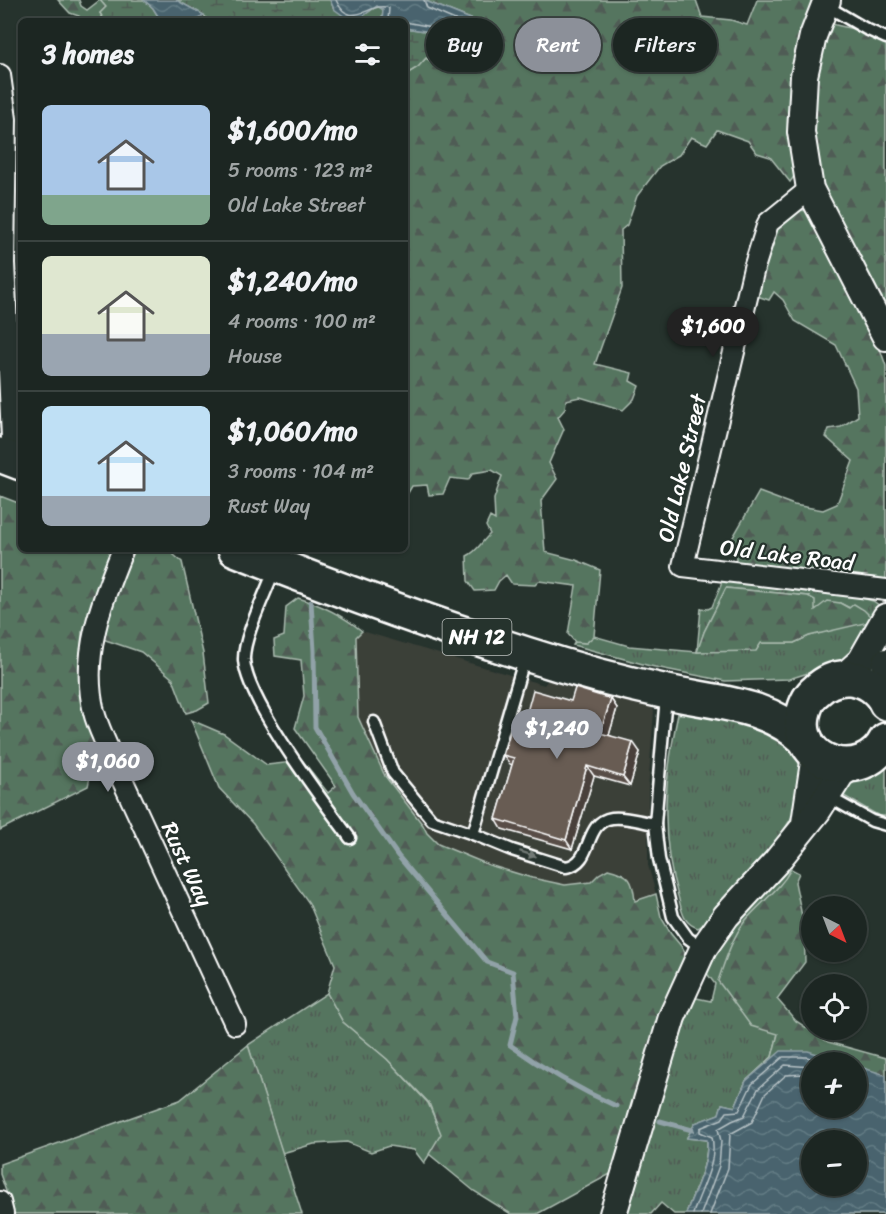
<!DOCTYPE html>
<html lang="en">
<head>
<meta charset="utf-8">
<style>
  :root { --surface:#1c2622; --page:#252e2a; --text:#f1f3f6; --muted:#a0a5a5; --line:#3a4340; --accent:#8c9099 }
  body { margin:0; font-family:Sriracha,sans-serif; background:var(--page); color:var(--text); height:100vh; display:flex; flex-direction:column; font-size:22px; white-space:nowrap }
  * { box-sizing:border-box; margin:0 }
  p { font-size:20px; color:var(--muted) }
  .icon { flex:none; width:33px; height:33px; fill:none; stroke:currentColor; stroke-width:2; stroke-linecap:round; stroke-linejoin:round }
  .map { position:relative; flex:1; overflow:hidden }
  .side { position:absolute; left:18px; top:18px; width:390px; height:534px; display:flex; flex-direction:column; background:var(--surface); border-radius:9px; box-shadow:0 2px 4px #0004,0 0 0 2px var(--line) }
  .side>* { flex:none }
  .top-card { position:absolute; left:426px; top:18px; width:369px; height:54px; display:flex; gap:12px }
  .needle { width:39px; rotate:138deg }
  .controls { position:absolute; left:801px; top:896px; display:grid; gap:12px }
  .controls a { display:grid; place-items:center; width:66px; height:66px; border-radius:50%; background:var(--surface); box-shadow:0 2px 4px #0004,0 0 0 2px var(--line); font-size:30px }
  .price { position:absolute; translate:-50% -51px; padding:0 14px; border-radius:21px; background:var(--accent); color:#fff; font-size:20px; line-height:39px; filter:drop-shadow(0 2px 3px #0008) }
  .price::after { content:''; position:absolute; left:50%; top:36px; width:18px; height:14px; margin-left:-9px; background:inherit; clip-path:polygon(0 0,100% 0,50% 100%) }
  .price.selected { background:#222; color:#fff }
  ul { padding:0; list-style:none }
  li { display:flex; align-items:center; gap:18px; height:150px; padding:0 24px }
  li+li { border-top:2px solid var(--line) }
  li span { display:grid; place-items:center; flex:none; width:168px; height:120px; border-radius:9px; color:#555 }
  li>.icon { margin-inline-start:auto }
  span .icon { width:72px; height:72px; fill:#fffc; stroke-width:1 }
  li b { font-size:26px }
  h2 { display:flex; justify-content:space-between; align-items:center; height:72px; padding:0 24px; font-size:26px }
  .tag { padding:0 21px; border-radius:27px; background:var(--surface); box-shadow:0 2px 4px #0004,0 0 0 2px var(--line); font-size:21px; line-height:54px }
  .tag.selected { background:var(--accent); color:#fff }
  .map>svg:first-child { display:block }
</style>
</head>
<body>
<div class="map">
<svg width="886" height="1214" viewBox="0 0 886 1214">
  <defs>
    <pattern id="grass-tufts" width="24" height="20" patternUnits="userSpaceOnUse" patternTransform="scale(1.5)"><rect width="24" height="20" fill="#55755f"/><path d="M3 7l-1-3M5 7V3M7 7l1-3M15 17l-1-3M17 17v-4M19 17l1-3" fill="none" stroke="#505c54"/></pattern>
    <pattern id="forest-firs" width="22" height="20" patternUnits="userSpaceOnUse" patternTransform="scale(1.5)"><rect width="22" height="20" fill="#55755f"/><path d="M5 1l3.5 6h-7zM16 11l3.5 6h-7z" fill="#505c54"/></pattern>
    <pattern id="wetland-marsh" width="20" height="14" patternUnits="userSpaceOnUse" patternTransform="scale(1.5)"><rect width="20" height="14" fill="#55755f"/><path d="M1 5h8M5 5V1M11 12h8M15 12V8" fill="none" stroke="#505c54"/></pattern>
    <pattern id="water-waves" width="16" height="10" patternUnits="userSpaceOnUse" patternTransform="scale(1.5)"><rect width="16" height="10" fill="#48646e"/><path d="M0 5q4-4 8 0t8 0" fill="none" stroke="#637b84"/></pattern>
  </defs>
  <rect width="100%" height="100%" fill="#26332d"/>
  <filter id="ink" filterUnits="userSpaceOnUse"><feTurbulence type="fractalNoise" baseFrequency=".0167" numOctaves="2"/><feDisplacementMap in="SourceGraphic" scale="12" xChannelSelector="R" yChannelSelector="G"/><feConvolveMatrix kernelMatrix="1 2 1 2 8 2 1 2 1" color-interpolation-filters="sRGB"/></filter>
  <g filter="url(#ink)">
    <path fill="#3a3f38" d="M362 631 544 685 548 680 652 707 654 710 648 791V865L656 894 635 901 622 872 608 869 599 874 591 882 565 885 532 878 489 865 438 844 427 833 423 825 385 776 358 717 356 636Z"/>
    <g fill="url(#grass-tufts)" stroke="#aabaaf" stroke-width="1.5" fill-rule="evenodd">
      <path d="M722 579 858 597 873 601 879 605 873 629 843 662 789 679 725 681 650 666 573 645 575 642 586 643 594 636 629 646 697 652 701 608 708 609 712 607 721 585ZM726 588 808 596 815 610 840 603 850 608 835 629 809 636 794 643H760L698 652 704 632Z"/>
      <path d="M696 713 770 723 804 753C804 766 805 781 802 794 790 835 735 889 707 923L698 928C682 923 682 910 678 896 659 835 665 775 678 714Z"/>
      <path d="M886 760V816H879L844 796 842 788Z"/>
      <path d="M795 858 785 880 744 923 778 1034 772 1057 746 1081 735 1107 692 1130 687 1137 707 1140C708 1167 694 1189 686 1214H674L661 1203 651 1214H624L692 997 711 1001 715 984 705 971 730 927Z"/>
      <path d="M327 993 343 1022 387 1059 428 1103 442 1135 424 1163 414 1150 389 1146 371 1152 347 1142 314 1144 282 1153 248 1045Z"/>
    </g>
    <g fill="url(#forest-firs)" stroke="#aabaaf" stroke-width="1.5" fill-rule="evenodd">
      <path d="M58 0H79L81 6 87 10 100 0 106 7 100 13 105 21H80L79 16 70 13Z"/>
      <path d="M423 0H696L702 17 731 20 747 25 757 0H817L795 175 790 182 770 157 757 153 748 141 717 130 707 144 691 137 679 155 660 166 637 196 627 225 621 230 622 288 595 364 632 373 630 381 639 386 634 399 623 410 580 397 566 400 565 409 558 417 564 429 549 463 557 479 541 501 545 552 576 560 600 570 594 636 586 643 575 642 568 634 576 586 539 581 535 585 512 584 506 575 499 581 494 590 475 591 468 581 467 556C478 551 481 542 490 534L486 526 490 517 495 520 494 499 502 476 492 470 473 473 468 480 450 478 443 494 429 495 427 485 412 486 405 498V75L418 67 426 58 437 65C458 54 462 41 473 20Z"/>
      <path d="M827 23 858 30 886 43V315C856 254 805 174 810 105 812 80 822 48 827 23Z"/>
      <path d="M797 210 810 211 872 326 886 366V579L737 563 732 539 759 492 794 505 823 510 837 504 853 461 826 437 829 429 841 427 858 416 856 388 836 345 795 321 783 300 774 292 769 300 757 296 771 238 781 223Z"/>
      <path d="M0 496 21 504V549H167L182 562 203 653 209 703 197 710 186 713 173 679 141 652 82 632 79 676 96 751 88 786 0 830Z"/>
      <path d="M726 588 808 596 815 600V610L827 601 840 603 849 608 854 604 864 610 870 616 869 622 809 636 794 643H761L756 651 697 652 704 632Z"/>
      <path d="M298 598C322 605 342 615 362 631L356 637 358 717 385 776 423 825 427 833 438 844 489 865 532 878 565 885 591 882 599 874 608 869C630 874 633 880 635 901L656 894 661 917 671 934 681 946 685 953 683 967 614 1172 537 1214H511L474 1191 429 1154 441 1134 429 1103 387 1059 343 1022 327 993 335 965 309 903 253 824 219 788 191 720 224 734 267 765 303 761 328 793 336 786 295 728 304 696 301 660 275 656 274 640 284 636 286 607Z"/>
      <path d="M791 869 799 873 795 882 804 926 805 962 777 999 796 1021 828 1042 886 1058V1214H686C694 1189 709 1166 707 1140L687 1138 695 1123 719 1114 722 1104 735 1107 746 1081 772 1057 778 1034 751 1026 718 981C725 961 732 938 745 921 760 903 780 890 791 869ZM812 1062H856V1107H812ZM812 1140H856V1185H812Z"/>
      <path d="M248 1045 302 1214H14L0 1174V1164L180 1100Z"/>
    </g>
    <g fill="url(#wetland-marsh)" stroke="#aabaaf" stroke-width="1.5">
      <path d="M100 0H144L153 8 161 21H105L100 13 106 7Z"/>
      <path d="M176 0H330L334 9 363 16 377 6 383 9 382 21H208L204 15Z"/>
      <path d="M405 28 425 31 461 44 458 50 437 65 426 58 418 67 405 75Z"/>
    </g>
    <g fill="url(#water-waves)" stroke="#91a2a8" stroke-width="1.5" fill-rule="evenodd">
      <path d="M144 0H176L204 15 195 21H161L153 8Z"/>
      <path d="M330 0H423L473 20 461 44 425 31 405 28V21H382L383 10 377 6 363 16 345 17 334 9Z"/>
      <path d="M781 1051H808L843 1062H812V1107H856L857 1066 886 1075V1214H686C694 1189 709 1166 707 1140L687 1138 695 1123 719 1114 722 1104 735 1107 746 1081ZM812 1140H856V1185H812Z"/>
    </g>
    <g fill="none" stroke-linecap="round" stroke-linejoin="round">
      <g stroke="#b6c1c5" stroke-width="1.5">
        <path d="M336 0C350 32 372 0 389 8L388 21"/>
        <path d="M405 22 427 26 456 35 459 34 463 26 462 23 427 8 424 0"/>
        <path d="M693 1214C700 1190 718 1163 712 1137L700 1132V1128L722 1119 727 1112 739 1111 752 1084 783 1057H807L822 1062"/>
        <path d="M701 1214 719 1166 721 1141 718 1129 732 1121 744 1116 758 1089 785 1065 812 1067"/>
        <path d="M710 1214 728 1168 730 1134 752 1122 765 1094 786 1075 804 1074 812 1076"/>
      </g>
      <g stroke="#91a2a8" stroke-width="5">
        <path d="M311 602 314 651 315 727 353 793 398 856 487 962 513 972 517 1016 510 1045C545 1070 576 1088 616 1106"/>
        <path d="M660 1121 692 1130"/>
      </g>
      <defs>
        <g id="service">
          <path d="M825 5 866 29 886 38"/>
          <path d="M275 568C267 591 243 637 244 660 247 702 323 801 350 838"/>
          <path d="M666 696 655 824 659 859 673 917 688 938 703 949"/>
          <path d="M374 722 393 773 432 820 473 834 525 657"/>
          <path d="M827 796 872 821 886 825"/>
          <path d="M473 834 512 850 566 867C594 863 583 822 612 818 625 816 642 822 655 824"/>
        </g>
        <g id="minor">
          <path d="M0 75 6 119 4 263 13 460"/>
          <path d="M810 189 768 223 754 268 683 566 886 590"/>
          <path d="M123 549C102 600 80 656 94 712 97 725 104 738 109 751L235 1024"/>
          <path d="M0 1202 3 1214"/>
        </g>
        <g id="tertiary">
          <path d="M827 0 813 36 804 76 801 132 810 189 886 337"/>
          <path d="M842 678 861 661 886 617"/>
          <path d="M885 700 886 662"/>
          <path d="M805 823 814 762 813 751"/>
          <path d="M613 1214 672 1017 703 949 726 916 776 862 818 810 841 774 852 766"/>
        </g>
        <g id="trunk">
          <path d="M0 455 21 463"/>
          <path d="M235 549C331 587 428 623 526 654 572 669 620 682 667 692 717 703 766 703 806 740"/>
          <path d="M886 703C880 689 865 679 850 678 837 677 825 682 816 691 808 697 805 706 803 715 794 765 863 785 886 740"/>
        </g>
      </defs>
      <use href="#service" stroke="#fff" stroke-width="15"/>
      <use href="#minor" stroke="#fff" stroke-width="24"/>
      <use href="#tertiary" stroke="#fff" stroke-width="30"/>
      <use href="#trunk" stroke="#fff" stroke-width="38"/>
      <use href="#service" stroke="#26332d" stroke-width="10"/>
      <use href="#minor" stroke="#26332d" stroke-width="20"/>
      <use href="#tertiary" stroke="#26332d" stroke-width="26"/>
      <use href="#trunk" stroke="#26332d" stroke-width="33"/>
    </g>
    <path fill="#594e47" stroke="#fff" stroke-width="1.5" d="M611 699 617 708 609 735 640 752 630 786 594 776 572 849 502 829 496 819 512 765 510 764 503 755 524 723 571 701Z"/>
    <g fill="#48403a" stroke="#fff" stroke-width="1.5">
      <path d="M611 699 617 708 607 742 600 733Z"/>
      <path d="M633 742 640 752 630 786 623 777Z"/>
      <path d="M587 766 594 776 572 849 566 840Z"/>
    </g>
    <path fill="#675b53" stroke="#fff" stroke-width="1.5" d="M575 688 611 699 600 733 633 742 623 777 587 766 566 840 496 819 514 758 503 755 514 720 524 723 533 690 571 701Z"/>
    <defs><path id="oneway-solid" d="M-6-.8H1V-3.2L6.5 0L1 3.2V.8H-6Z" transform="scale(1.5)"/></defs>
    <use fill="#727a76" href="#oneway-solid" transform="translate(528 854) rotate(18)"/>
  </g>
  <g text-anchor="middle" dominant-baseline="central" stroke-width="4.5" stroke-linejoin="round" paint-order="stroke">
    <rect fill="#26332d" stroke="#bec2c0" stroke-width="1.5" x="442.5" y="619" width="69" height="36" rx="4.5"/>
    <g font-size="21" font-weight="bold" fill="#fff">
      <text x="477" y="637">NH 12</text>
    </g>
    <g font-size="22" fill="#fff" stroke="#26332d">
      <text transform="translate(682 468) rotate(-77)">Old Lake Street</text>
      <text transform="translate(787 555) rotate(7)">Old Lake Road</text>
      <text transform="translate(187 864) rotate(65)">Rust Way</text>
    </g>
  </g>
</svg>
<div class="controls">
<a><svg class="needle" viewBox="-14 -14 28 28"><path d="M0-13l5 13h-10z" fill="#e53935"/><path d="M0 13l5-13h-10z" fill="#a0a5a5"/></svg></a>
<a><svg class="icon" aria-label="locate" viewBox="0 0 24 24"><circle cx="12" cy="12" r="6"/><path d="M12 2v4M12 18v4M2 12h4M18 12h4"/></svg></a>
<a>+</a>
<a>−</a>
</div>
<b class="price selected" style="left:713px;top:358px">$1,600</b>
<b class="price" style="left:557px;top:760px">$1,240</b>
<b class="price" style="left:108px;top:793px">$1,060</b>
<div class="top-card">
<a class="tag">Buy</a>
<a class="tag selected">Rent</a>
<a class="tag">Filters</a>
</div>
<section class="side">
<h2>3 homes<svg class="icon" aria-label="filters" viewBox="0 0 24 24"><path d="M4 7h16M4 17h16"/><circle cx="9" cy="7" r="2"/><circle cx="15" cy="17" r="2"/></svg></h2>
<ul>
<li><span style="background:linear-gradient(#a9c7e8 75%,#7fa58c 0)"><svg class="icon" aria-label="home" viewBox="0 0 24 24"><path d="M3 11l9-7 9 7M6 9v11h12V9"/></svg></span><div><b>$1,600/mo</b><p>5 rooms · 123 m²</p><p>Old Lake Street</p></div></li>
<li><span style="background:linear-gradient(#dfe7d0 65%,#9aa5b1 0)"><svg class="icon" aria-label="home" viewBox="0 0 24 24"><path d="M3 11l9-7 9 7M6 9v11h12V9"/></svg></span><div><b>$1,240/mo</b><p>4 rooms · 100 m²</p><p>House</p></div></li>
<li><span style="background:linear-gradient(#bfe0f5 75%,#9aa5b1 0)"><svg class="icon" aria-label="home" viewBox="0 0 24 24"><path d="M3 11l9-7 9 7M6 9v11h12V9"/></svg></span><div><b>$1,060/mo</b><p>3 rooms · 104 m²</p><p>Rust Way</p></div></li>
</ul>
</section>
</div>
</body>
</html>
